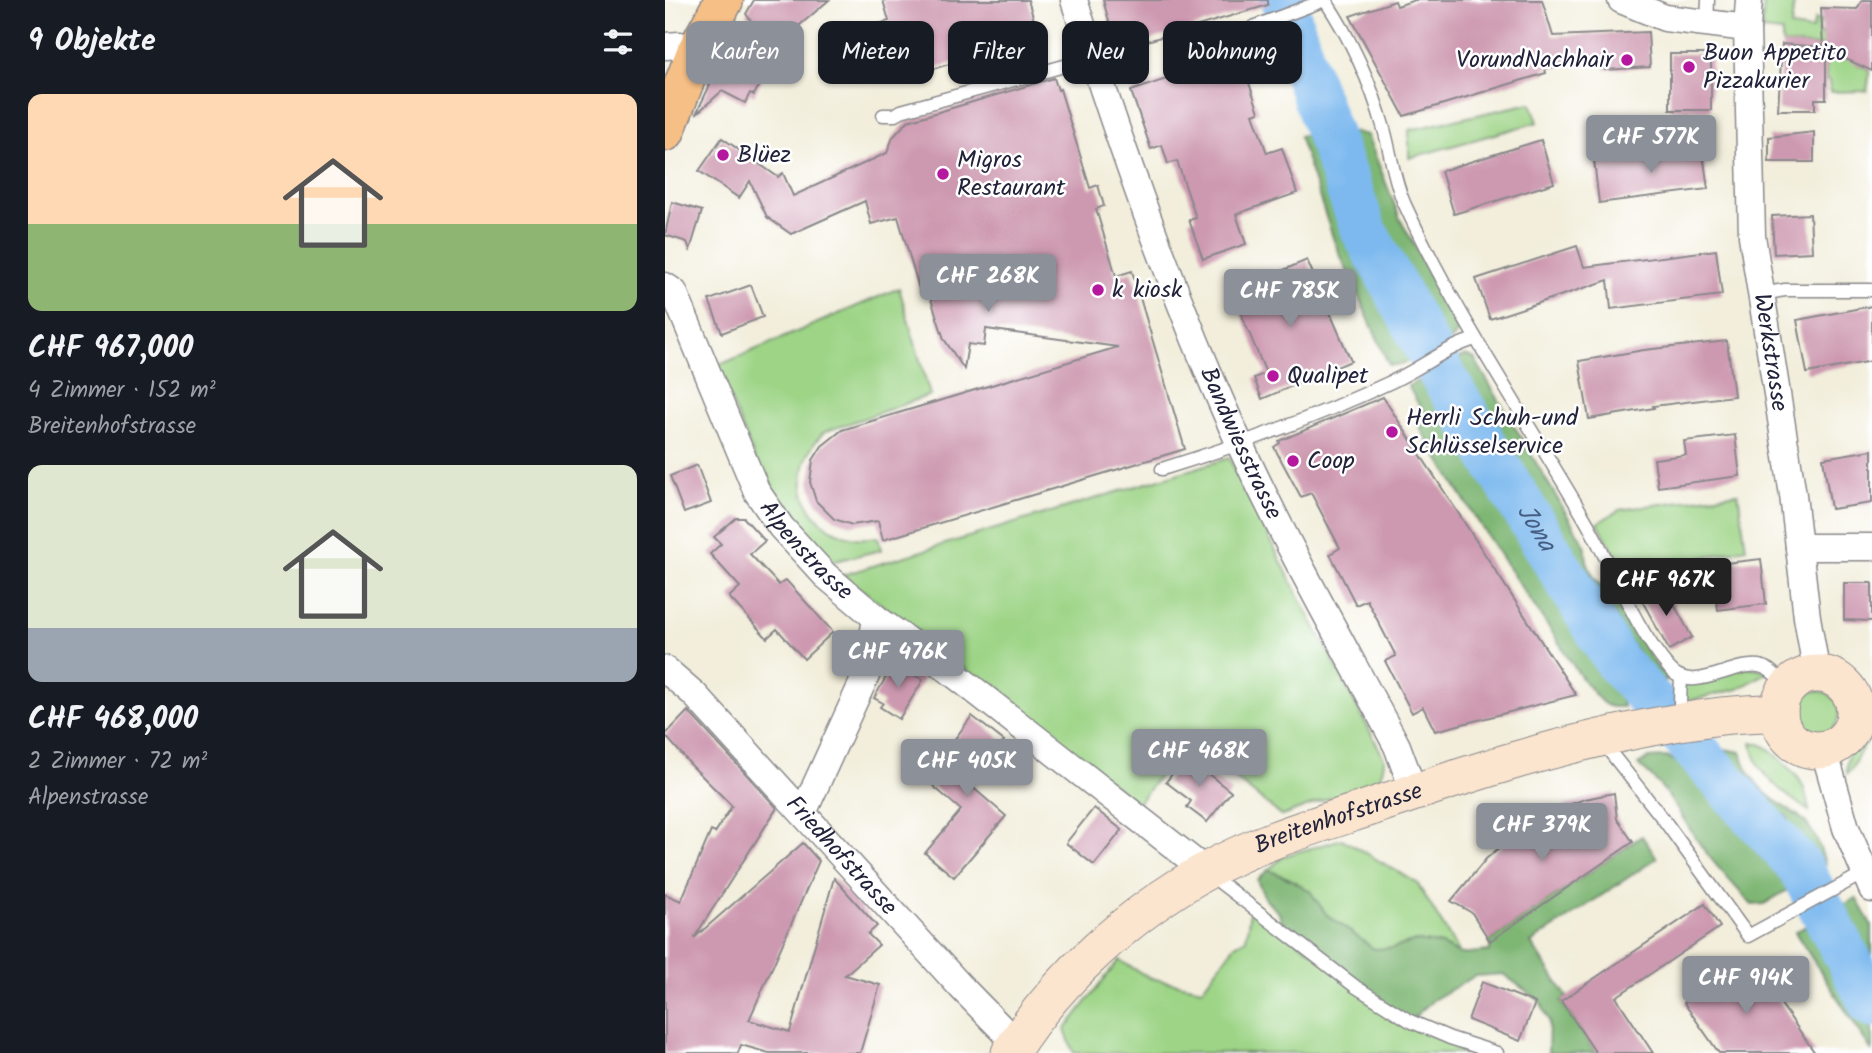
<!DOCTYPE html>
<html lang="de">
<head>
<meta charset="utf-8">
<style>
  :root { --surface:#171b24; --page:#20242c; --text:#f1f3f6; --muted:#9ea1a6; --accent:#8c9099 }
  body { margin:0; font-family:Kalam,sans-serif; background:var(--page); color:var(--text); height:100vh; display:flex; flex-direction:column; font-size:26px; white-space:nowrap }
  * { box-sizing:border-box; margin:0 }
  p { font-size:23px; color:var(--muted) }
  .icon { flex:none; width:38px; height:38px; fill:none; stroke:currentColor; stroke-width:2; stroke-linecap:round; stroke-linejoin:round }
  .map { position:relative; flex:1; overflow:hidden }
  .details { display:flex; flex-direction:column; background:var(--surface); width:665px }
  .details>* { flex:none }
  .guide { position:absolute; left:21px; top:21px; width:665px; height:63px; display:flex; gap:14px }
  .price { position:absolute; translate:-50% -60px; padding:0 16px; border-radius:7px; background:var(--accent); color:#fff; font-size:23px; line-height:46px; filter:drop-shadow(0 2px 4px #0008) }
  .price::after { content:''; position:absolute; left:50%; top:42px; width:21px; height:16px; margin-left:-10px; background:inherit; clip-path:polygon(0 0,100% 0,50% 100%) }
  .price.selected { background:#222; color:#fff }
  ul { padding:0; list-style:none }
  li { display:grid; align-content:center; gap:14px; height:371px; padding:0 28px }
  li span { display:grid; place-items:center; height:217px; border-radius:14px; color:#555 }
  li>.icon { margin-inline-start:auto }
  span .icon { width:126px; height:126px; fill:#fffc; stroke-width:1 }
  li b { font-size:30px }
  h2 { display:flex; justify-content:space-between; align-items:center; height:84px; padding:0 28px; font-size:30px }
  .tag { padding:0 24px; border-radius:14px; background:var(--surface); box-shadow:0 2px 5px #0004; font-size:24px; line-height:63px }
  .tag.selected { background:var(--accent); color:#fff }
  main { display:flex; flex:1; min-height:0 }
  .map>svg:first-child { display:block }
</style>
</head>
<body>
<main>
<section class="details">
<h2>9 Objekte<svg class="icon" aria-label="filters" viewBox="0 0 24 24"><path d="M4 7h16M4 17h16"/><circle cx="9" cy="7" r="2"/><circle cx="15" cy="17" r="2"/></svg></h2>
<ul>
<li><span style="background:linear-gradient(#ffd9b3 60%,#8fb573 0)"><svg class="icon" aria-label="home" viewBox="0 0 24 24"><path d="M3 11l9-7 9 7M6 9v11h12V9"/></svg></span><div><b>CHF 967,000</b><p>4 Zimmer · 152 m²</p><p>Breitenhofstrasse</p></div></li>
<li><span style="background:linear-gradient(#dfe7d0 75%,#9aa5b1 0)"><svg class="icon" aria-label="home" viewBox="0 0 24 24"><path d="M3 11l9-7 9 7M6 9v11h12V9"/></svg></span><div><b>CHF 468,000</b><p>2 Zimmer · 72 m²</p><p>Alpenstrasse</p></div></li>
</ul>
</section>
<div class="map">
<svg width="1207" height="1053" viewBox="0 0 1207 1053">
  <rect width="100%" height="100%" fill="#fff"/>
  <filter id="ink" filterUnits="userSpaceOnUse"><feTurbulence type="fractalNoise" baseFrequency=".0143" numOctaves="2"/><feDisplacementMap in="SourceGraphic" scale="14" xChannelSelector="R" yChannelSelector="G"/><feConvolveMatrix kernelMatrix="1 2 1 2 8 2 1 2 1" color-interpolation-filters="sRGB"/></filter>
  <filter id="wash" filterUnits="userSpaceOnUse"><feTurbulence type="fractalNoise" baseFrequency=".00686" numOctaves="4" result="noise"/><feDisplacementMap in="SourceGraphic" scale="28" xChannelSelector="R" yChannelSelector="G"/><feGaussianBlur stdDeviation="1.57" result="paint"/><feColorMatrix in="noise" values="0 0 0 0 0 0 0 0 0 0 0 0 0 0 0 0 0 1.4 0 .05"/><feComposite in="paint" operator="in"/></filter>
  <g filter="url(#wash)">
    <rect width="100%" height="100%" fill="#f2eedb"/>
    <g fill="#9dd486" stroke="#607b60" stroke-width="2">
      <path d="M1099 0 1129 2 1126 27 1147 30 1150 19 1155 21 1153 34 1169 36 1193 60 1192 64 1205 70 1202 91 1165 92 1164 81 1161 80V47L1117 44V32L1097 30Z"/>
      <path d="M866 103 873 122 744 158V130Z"/>
      <path d="M234 288 265 395 159 432C120 471 136 527 190 538 197 539 206 538 213 537L216 550 170 561 143 540 103 491 52 366Z"/>
      <path d="M564 458 629 587 719 758C719 777 708 790 689 789L617 816 522 740 473 803 178 575Z"/>
      <path d="M1073 493 1081 548 961 575 933 523 954 510Z"/>
      <path d="M1084 667 1105 671 1073 689 1015 703V684Z"/>
      <circle cx="1152" cy="713" r="22"/>
      <path d="M1207 729V736C1193 748 1190 769 1182 774 1180 755 1189 736 1207 729Z"/>
      <path d="M1087 742C1097 743 1104 748 1111 755 1132 775 1140 780 1144 811 1119 794 1090 774 1087 742Z"/>
      <path d="M677 839 752 883 795 954 774 944 751 941 728 949H709L661 914 644 891 625 879 603 870 619 856Z"/>
      <path d="M586 904 745 1021 832 1053H409L400 1030 454 960 485 978 537 989 570 945 581 939Z"/>
    </g>
    <g fill="#7eb673" stroke="#506c57" stroke-width="2">
      <path d="M690 132 702 135 736 221 784 308 793 332 787 340 777 344C731 280 711 208 681 136Z"/>
      <path d="M647 133 654 143 692 252 746 360 736 365H724L669 241 634 136Z"/>
      <path d="M800 355 809 358 921 547C920 565 929 583 945 592L994 670 1006 671 997 686 963 638 935 590 874 503 786 362Z"/>
      <path d="M757 379 771 394 814 462 922 645 953 687 958 707C951 707 944 708 938 703 917 683 901 653 885 629 838 562 794 493 752 423L758 412 743 386Z"/>
      <path d="M1053 748 1076 752C1082 774 1096 792 1115 804 1126 812 1137 816 1145 828 1153 839 1156 851 1160 864L1146 871 1122 817 1101 803 1068 776 1051 756Z"/>
      <path d="M1002 757 1014 763 1054 803 1121 865 1132 884 1099 904 1087 905C1071 887 1054 870 1040 851 1015 818 1007 791 973 765L984 758Z"/>
      <path d="M977 836 992 858 866 943 902 997 896 1001 931 1053H883L884 1021 875 1001 838 974 810 976 768 1000 745 1021 620 933 614 913 600 899 592 880 603 870 625 879 645 891 661 914 709 949 728 948 751 941 774 944 795 954 825 951V941Z"/>
      <path d="M1191 898 1207 926V1051L1130 932Z"/>
    </g>
    <g fill="none" stroke-linecap="round" stroke-linejoin="round">
      <path stroke="#7db9ef" stroke-width="46" id="s1" d="M618 0 641 72 699 231 776 373 952 662 1135 867 1207 1004"/>
    </g>
    <g id="blocks">
      <g fill="#cd99b0">
        <path d="M89 0H164L107 49 81 14Z"/>
        <path d="M218 0H363L374 37 228 81 226 72 204 78 190 31 224 21Z"/>
        <path d="M438 0H603V5L452 50Z"/>
        <path d="M750 0H877L888 36 983 32 985 67 940 70V62L880 68 881 73 739 116 685 16 730 1 732 6Z"/>
        <path d="M1197 0H1207V71L1161 50V99H1150V110H1113L1117 44 1158 47 1156 8 1192 9Z"/>
        <path d="M65 47 92 62 110 56 89 95 85 93 80 103 57 91 31 114 45 85 42 84 45 76 50 75Z"/>
        <path d="M574 54 594 112 588 114 602 153 617 148 632 193 571 214 581 244 538 259 524 220 531 218 512 161 503 164 497 145 486 149 466 91Z"/>
        <rect x="1005" y="54" width="41" height="56"/>
        <path d="M389 78 393 90 395 89 425 188 433 185 439 206 431 209 451 276 467 271 520 449 218 540 213 521 187 525 169 519 151 501 145 482 148 460 157 446 177 430 453 347 321 329 319 346 303 344 299 369 279 339 264 293 256 295 233 217 206 224 200 201 126 234 102 217 85 181 74 198 34 171 57 138 113 177 118 173 128 196 222 153 228 137 243 121Z"/>
        <path d="M1149 132V162H1104V137Z"/>
        <path d="M876 140 889 183 789 214 776 171Z"/>
        <path d="M1037 146 1043 189 934 203 929 160Z"/>
        <path d="M7 202 37 211 25 250 22 242 0 235Z"/>
        <path d="M1145 214 1147 252 1109 254 1107 216Z"/>
        <path d="M912 246 919 267 1051 250 1057 295 946 309 943 280 825 319 811 279Z"/>
        <path d="M642 260 686 361 597 399 589 378 601 373 567 292Z"/>
        <path d="M86 285 98 317 57 333 44 300Z"/>
        <path d="M1207 306V361L1142 373 1132 320Z"/>
        <path d="M1062 341 1069 396 988 406 989 408 924 419 914 361 979 350Z"/>
        <path d="M718 397 729 414 911 695 770 731 758 707 747 713 720 661 731 656 702 600 691 605 665 554 675 548 646 493 636 497 609 447 615 443 614 441Z"/>
        <path d="M1070 435 1075 476 993 487 989 459 1021 455 1019 441Z"/>
        <path d="M1207 450V503L1166 509 1158 458Z"/>
        <path d="M32 465 46 503 19 513 5 476Z"/>
        <path d="M71 518H79L100 541 85 554 114 585 121 580 168 632 139 659 112 629 102 638 64 597 75 587 45 554 56 544 49 537Z"/>
        <path d="M1096 559 1101 604 1053 610 1050 586 1063 585 1061 563Z"/>
        <path d="M1179 583H1207V621L1179 620Z"/>
        <path d="M999 586 1027 637 1004 650 976 599Z"/>
        <path d="M229 663 258 680 234 719 215 707 218 703 209 698Z"/>
        <path d="M23 711 112 808 29 938 138 843 154 861 84 1020 125 1032 169 878 212 926 203 934 214 945 180 975 215 985 195 1053H104L76 1045 73 1053H0V894L16 901 46 831 50 833 67 806 25 764 0 735Z"/>
        <path d="M307 716 339 741 305 785 341 816 289 877 260 853 296 810 268 786 296 752 286 744Z"/>
        <path d="M521 756 566 792 542 822 522 807 526 801 501 782Z"/>
        <path d="M949 793 952 819 968 842 825 941 807 913 786 901 821 859 857 828 890 810 920 799Z"/>
        <path d="M429 808 457 830 429 865 401 843Z"/>
        <path d="M1040 904 1055 927 951 997 988 1053H931L896 1001Z"/>
        <path d="M1084 958 1150 1053H1054L1019 1003Z"/>
        <path d="M817 982 870 1003 855 1041 803 1020Z"/>
      </g>
    </g>
  </g>
  <g filter="url(#ink)">
    <use href="#blocks" fill-opacity="0" stroke="#8a888b" stroke-width="2"/>
    <g fill="none" stroke-linecap="round" stroke-linejoin="round">
      <defs>
        <g id="lane">
          <path d="M660 0C686 39 706 83 719 129 726 154 729 182 740 205 791 316 860 416 921 521 949 569 967 624 1004 668 1026 696 1066 662 1094 666 1106 668 1115 680 1123 688"/>
          <path d="M1042 23 1043 0"/>
          <path d="M588 27 660 0"/>
          <path d="M218 115H230L236 111 428 58"/>
          <path d="M1096 294 1120 290H1207"/>
          <path d="M497 469C575 445 654 416 728 381 756 368 780 348 810 339"/>
          <path d="M1015 703 1016 677"/>
          <path d="M946 753 999 820 1083 936 1199 873"/>
          <path d="M544 874 691 987 745 1021 785 1038 832 1053"/>
        </g>
        <g id="street">
          <path id="s2" d="M409 0C455 144 505 288 567 427 616 536 676 641 732 746L749 792"/>
          <path d="M956 0 1000 18 1082 28"/>
          <path id="s3" d="M1084 0 1082 28 1087 236 1128 495 1142 617 1152 675"/>
          <path d="M0 46 15 45 31 52"/>
          <path id="s4" d="M0 286 9 292 92 492 116 527 160 575 211 618 285 671 541 871"/>
          <path d="M1134 547H1207"/>
          <path id="s5" d="M0 669 29 694 296 987 338 1030 352 1042"/>
          <path d="M1159 750 1181 828 1207 889"/>
          <path d="M138 813 202 673 211 618"/>
        </g>
        <g id="secondary">
          <circle cx="1152" cy="712" r="38"/>
          <path id="s6" d="M345 1053C392 979 464 914 541 871 593 842 652 825 709 806 805 773 903 741 1004 724 1041 718 1077 712 1114 713"/>
        </g>
        <path id="primary" d="M0 132 31 52 59 0"/>
      </defs>
      <use href="#lane" stroke="#8a888b" stroke-width="15"/>
      <use href="#street" stroke="#8a888b" stroke-width="29"/>
      <use href="#secondary" stroke="#8a888b" stroke-width="39"/>
      <use href="#primary" stroke="#8a888b" stroke-width="41"/>
      <use href="#lane" stroke="#fff" stroke-width="12"/>
      <use href="#street" stroke="#fff" stroke-width="26"/>
      <use href="#secondary" stroke="#fbe5cf" stroke-width="37"/>
      <use href="#primary" stroke="#f5bf86" stroke-width="38"/>
    </g>
  </g>
  <g fill="#b5179e" stroke="#fff" stroke-width="2.5">
    <circle cx="962" cy="60" r="7"/>
    <circle cx="1024" cy="67" r="7"/>
    <circle cx="58" cy="155" r="7"/>
    <circle cx="278" cy="174" r="7"/>
    <circle cx="433" cy="290" r="7"/>
    <circle cx="608" cy="376" r="7"/>
    <circle cx="727" cy="432" r="7"/>
    <circle cx="628" cy="461" r="7"/>
  </g>
  <g text-anchor="middle" dominant-baseline="central" stroke-width="5" stroke-linejoin="round" paint-order="stroke">
    <g font-size="24" fill="#22223b" stroke="#fff" text-anchor="start">
      <text x="1038" y="53">Buon Appetito<tspan x="1038" dy="28">Pizzakurier</tspan></text>
      <text x="948" y="60" text-anchor="end">VorundNachhair</text>
      <text x="72" y="155">Blüez</text>
      <text x="292" y="160">Migros<tspan x="292" dy="28">Restaurant</tspan></text>
      <text x="447" y="290">k kiosk</text>
      <text x="622" y="376">Qualipet</text>
      <text x="741" y="418">Herrli Schuh-und<tspan x="741" dy="28">Schlüsselservice</tspan></text>
      <text x="642" y="461">Coop</text>
    </g>
    <g font-size="24" fill="#22223b" stroke="#fff">
      <text stroke="none"><textPath href="#s3" startOffset="354">Werkstrasse</textPath></text>
      <text stroke="none"><textPath href="#s2" startOffset="474">Bandwiesstrasse</textPath></text>
      <text stroke="none"><textPath href="#s4" startOffset="304">Alpenstrasse</textPath></text>
      <text stroke="none"><textPath href="#s6" startOffset="413">Breitenhofstrasse</textPath></text>
      <text stroke="none"><textPath href="#s5" startOffset="257">Friedhofstrasse</textPath></text>
    </g>
    <g font-size="26" font-style="italic" fill="#465e83" stroke="#fff">
      <text stroke="none"><textPath href="#s1" startOffset="588">Jona</textPath></text>
    </g>
  </g>
</svg>
<b class="price" style="left:986px;top:175px">CHF 577K</b>
<b class="price" style="left:323px;top:314px">CHF 268K</b>
<b class="price" style="left:625px;top:329px">CHF 785K</b>
<b class="price selected" style="left:1001px;top:618px">CHF 967K</b>
<b class="price" style="left:233px;top:690px">CHF 476K</b>
<b class="price" style="left:534px;top:789px">CHF 468K</b>
<b class="price" style="left:302px;top:799px">CHF 405K</b>
<b class="price" style="left:877px;top:863px">CHF 379K</b>
<b class="price" style="left:1081px;top:1016px">CHF 914K</b>
<div class="guide">
<a class="tag selected">Kaufen</a>
<a class="tag">Mieten</a>
<a class="tag">Filter</a>
<a class="tag">Neu</a>
<a class="tag">Wohnung</a>
</div>
</div>
</main>
</body>
</html>
